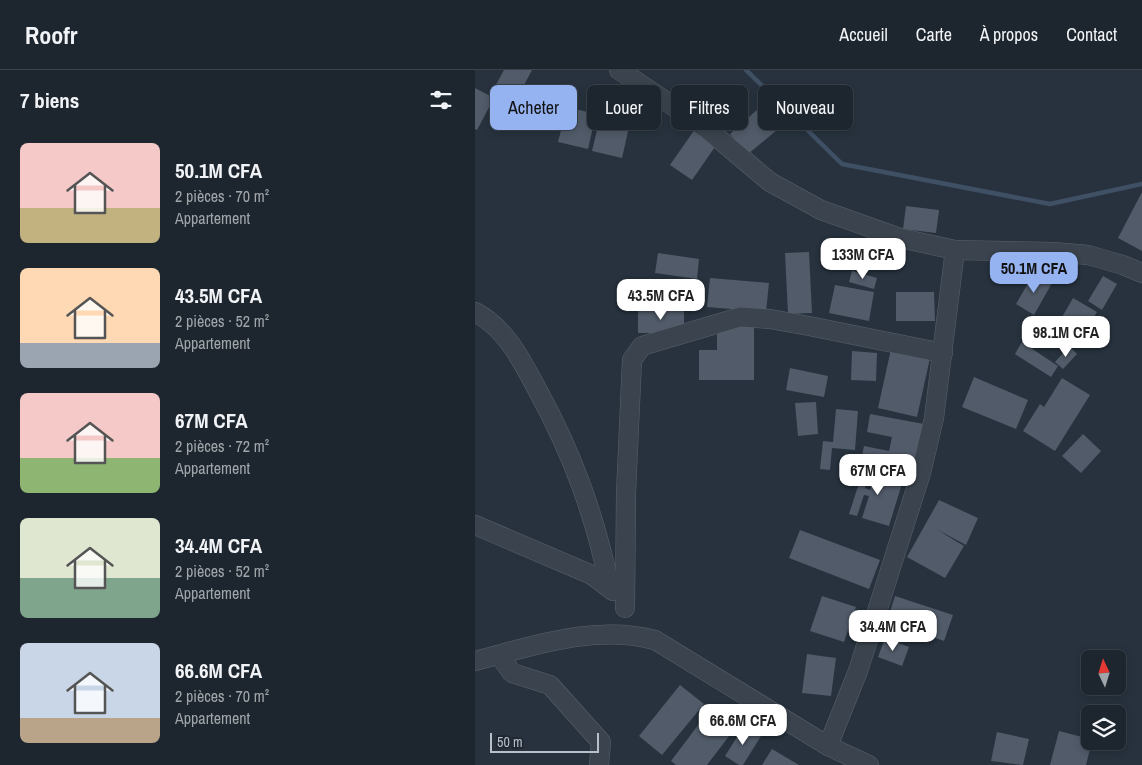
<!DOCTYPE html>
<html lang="fr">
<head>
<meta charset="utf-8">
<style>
  :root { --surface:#1d262e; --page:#2a323a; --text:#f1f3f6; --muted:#a0a5aa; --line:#3b434a; --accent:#95b2f1 }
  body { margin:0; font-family:"Archivo Narrow",sans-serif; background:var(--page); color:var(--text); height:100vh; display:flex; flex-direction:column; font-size:19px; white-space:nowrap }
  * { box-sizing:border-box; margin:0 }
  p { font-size:16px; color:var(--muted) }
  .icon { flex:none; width:28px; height:28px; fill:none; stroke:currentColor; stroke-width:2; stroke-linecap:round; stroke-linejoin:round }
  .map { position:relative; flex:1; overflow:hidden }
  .sheet { display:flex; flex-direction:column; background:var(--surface); width:475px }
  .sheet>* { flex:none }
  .top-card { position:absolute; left:15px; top:15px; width:475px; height:45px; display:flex; gap:10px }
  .needle { width:32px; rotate:356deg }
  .buttons { position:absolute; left:606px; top:580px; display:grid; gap:10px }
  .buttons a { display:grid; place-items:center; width:45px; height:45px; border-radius:8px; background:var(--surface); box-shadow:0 2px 8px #0003,0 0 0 1px var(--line); font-size:25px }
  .scale { position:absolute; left:15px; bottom:12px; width:109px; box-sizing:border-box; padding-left:5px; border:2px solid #b8bfc9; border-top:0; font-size:14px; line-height:18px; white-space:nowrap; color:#b8bfc9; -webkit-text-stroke:4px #202933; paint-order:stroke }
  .price { position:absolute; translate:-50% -42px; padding:0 11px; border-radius:10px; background:#fff; color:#222; font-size:16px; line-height:32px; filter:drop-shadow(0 1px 2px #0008) }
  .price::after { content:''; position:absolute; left:50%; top:30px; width:15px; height:11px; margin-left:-8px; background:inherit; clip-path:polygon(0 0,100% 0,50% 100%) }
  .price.current { background:var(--accent); color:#111 }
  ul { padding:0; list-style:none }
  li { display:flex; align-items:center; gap:15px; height:125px; padding:0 20px }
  li span { display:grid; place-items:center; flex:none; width:140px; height:100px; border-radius:8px; color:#555 }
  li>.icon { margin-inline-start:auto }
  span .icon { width:60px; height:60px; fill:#fffc; stroke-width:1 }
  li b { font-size:21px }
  h2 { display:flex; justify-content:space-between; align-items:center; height:60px; padding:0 20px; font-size:21px }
  .pill { padding:0 18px; border-radius:8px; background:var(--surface); box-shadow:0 2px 8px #0003,0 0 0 1px var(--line); font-size:18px; line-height:45px }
  .pill.current { background:var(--accent); color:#111 }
  header { display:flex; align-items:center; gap:30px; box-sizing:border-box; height:70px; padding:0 25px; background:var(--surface); border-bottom:1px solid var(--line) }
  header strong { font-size:24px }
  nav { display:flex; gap:28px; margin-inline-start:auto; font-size:18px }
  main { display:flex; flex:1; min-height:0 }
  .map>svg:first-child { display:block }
</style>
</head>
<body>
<header>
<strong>Roofr</strong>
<nav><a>Accueil</a><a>Carte</a><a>À propos</a><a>Contact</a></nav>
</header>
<main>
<section class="sheet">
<h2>7 biens<svg class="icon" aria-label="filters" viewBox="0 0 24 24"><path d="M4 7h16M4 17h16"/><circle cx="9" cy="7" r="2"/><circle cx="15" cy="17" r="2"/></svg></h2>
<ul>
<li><span style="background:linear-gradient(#f6c9c9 65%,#c2b280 0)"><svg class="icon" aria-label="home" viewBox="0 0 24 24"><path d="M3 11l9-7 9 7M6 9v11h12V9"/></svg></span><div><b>50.1M CFA</b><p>2 pièces · 70 m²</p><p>Appartement</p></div></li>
<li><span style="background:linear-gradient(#ffd9b3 75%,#9aa5b1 0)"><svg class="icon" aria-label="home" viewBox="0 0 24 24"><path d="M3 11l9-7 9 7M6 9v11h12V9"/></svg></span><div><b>43.5M CFA</b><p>2 pièces · 52 m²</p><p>Appartement</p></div></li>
<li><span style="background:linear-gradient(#f6c9c9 65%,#8fb573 0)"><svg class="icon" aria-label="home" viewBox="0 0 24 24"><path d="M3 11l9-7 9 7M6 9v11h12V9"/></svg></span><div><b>67M CFA</b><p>2 pièces · 72 m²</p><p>Appartement</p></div></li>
<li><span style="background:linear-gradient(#dfe7d0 60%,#7fa58c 0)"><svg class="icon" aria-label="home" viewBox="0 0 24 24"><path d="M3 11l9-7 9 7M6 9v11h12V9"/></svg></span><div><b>34.4M CFA</b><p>2 pièces · 52 m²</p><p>Appartement</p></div></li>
<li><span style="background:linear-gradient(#c9d6e8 75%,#b9a48a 0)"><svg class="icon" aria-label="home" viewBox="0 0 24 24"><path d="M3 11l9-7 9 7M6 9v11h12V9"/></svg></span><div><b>66.6M CFA</b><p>2 pièces · 70 m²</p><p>Appartement</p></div></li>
</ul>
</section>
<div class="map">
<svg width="667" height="695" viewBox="0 0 667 695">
  <rect width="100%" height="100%" fill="#27323e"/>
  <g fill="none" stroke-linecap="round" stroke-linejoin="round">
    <path stroke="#3f5065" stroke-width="4.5" d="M271 0 367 94 575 134 667 114"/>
  </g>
  <g fill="#515b69">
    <path d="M29 0H57L39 34 17 22Z"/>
    <path d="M0 18 19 28 2 60 0 59Z"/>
    <path d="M138 26 153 30 150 42 157 44 147 88 117 81 128 35 136 36Z"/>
    <path d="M92 37 121 44 113 79 83 72Z"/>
    <path d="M283 39 302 60 273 84 255 64Z"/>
    <path d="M220 59 242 74 217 110 195 95Z"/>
    <path d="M667 122V181L643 168Z"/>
    <path d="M431 136 464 140 461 163 428 159Z"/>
    <path d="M334 182 337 243 313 244 310 183Z"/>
    <path d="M183 183 224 189 222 209 180 203Z"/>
    <path d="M377 201 402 208 399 219 374 212Z"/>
    <path d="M559 203 577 213 559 245 541 234Z"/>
    <path d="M628 206 642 214 627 240 613 231Z"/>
    <path d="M235 208 294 213 291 242 232 237Z"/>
    <path d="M360 215 399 222 394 251 354 243Z"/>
    <path d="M421 222H459L460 251H421Z"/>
    <path d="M598 228 622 242 603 274 579 261Z"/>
    <rect x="163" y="239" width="46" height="24"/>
    <path d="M242 256H279V310H224V280H242Z"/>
    <path d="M547 272 583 296 576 307 540 284Z"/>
    <path d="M594 276 602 284 588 299 580 292Z"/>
    <path d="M416 279 455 288 442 347 403 338Z"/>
    <path d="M377 281 402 283 401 311 376 310Z"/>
    <path d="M315 298 353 306 349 327 311 320Z"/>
    <path d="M499 307 553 330 541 359 487 337Z"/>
    <path d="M587 308 615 325 580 381 548 361 565 334 569 337Z"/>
    <path d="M341 332 343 364 323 366 320 333Z"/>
    <path d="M361 339 383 341 380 380 357 378 355 400 345 399 348 371 358 372Z"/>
    <path d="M395 344 449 354 440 400 386 390 389 376 414 381 417 367 392 362Z"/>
    <path d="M608 364 626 381 606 403 587 386Z"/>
    <path d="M390 395 396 397 390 418 395 420 402 398 429 407 414 456 387 448 394 426 389 425 382 446 374 444Z"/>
    <path d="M464 430 503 448 491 475 461 459 489 476 470 508 432 487Z"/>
    <path d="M325 460 405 490 394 519 314 488Z"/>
    <path d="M347 526 381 537 369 572 335 561Z"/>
    <path d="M420 526 478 545 469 571 412 551Z"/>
    <path d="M410 568 434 577 427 596 403 587Z"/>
    <path d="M332 584 361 588 356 626 327 623Z"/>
    <path d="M205 615 229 634 187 685 164 666Z"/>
    <path d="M236 638 261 657 232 695H201L196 691Z"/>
    <path d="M269 656 286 666 268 695H264L250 686Z"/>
    <path d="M584 661 615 669 617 671 611 695H575Z"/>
    <path d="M522 662 554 669 548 695 516 691Z"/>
    <path d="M297 679 324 695H287Z"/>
  </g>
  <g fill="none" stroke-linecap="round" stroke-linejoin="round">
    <defs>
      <g id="minor">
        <path d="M144 0 231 58 295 112 346 140 425 168 480 180 579 182 613 185 648 195 667 203"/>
        <path d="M0 242C31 258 47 291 63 321 98 385 120 446 135 518"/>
        <path d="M0 455 117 505 138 521"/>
        <path d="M150 538 151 423 157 290 167 276 265 247 295 249 334 256 468 283"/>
        <path d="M24 585 37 603 75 615 126 672 124 695"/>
        <path d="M0 591C58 576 120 554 180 570L353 676 394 695"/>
        <path d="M353 676 383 601 446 403 459 348 480 180"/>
      </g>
    </defs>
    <use href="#minor" stroke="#59626c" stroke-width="20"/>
    <use href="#minor" stroke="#3b444e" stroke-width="19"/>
  </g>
</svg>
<div class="buttons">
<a><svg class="needle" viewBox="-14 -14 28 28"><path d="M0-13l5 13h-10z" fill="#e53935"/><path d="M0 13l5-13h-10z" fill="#a0a5aa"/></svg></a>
<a><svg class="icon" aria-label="layers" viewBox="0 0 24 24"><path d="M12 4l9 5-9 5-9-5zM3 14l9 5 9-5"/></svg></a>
</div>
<div class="scale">50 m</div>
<b class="price" style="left:388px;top:210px">133M CFA</b>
<b class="price current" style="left:559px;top:224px">50.1M CFA</b>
<b class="price" style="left:186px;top:251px">43.5M CFA</b>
<b class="price" style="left:591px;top:288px">98.1M CFA</b>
<b class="price" style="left:403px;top:426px">67M CFA</b>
<b class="price" style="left:418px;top:582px">34.4M CFA</b>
<b class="price" style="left:268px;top:676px">66.6M CFA</b>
<div class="top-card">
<a class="pill current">Acheter</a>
<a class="pill">Louer</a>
<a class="pill">Filtres</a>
<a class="pill">Nouveau</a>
</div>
</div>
</main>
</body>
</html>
